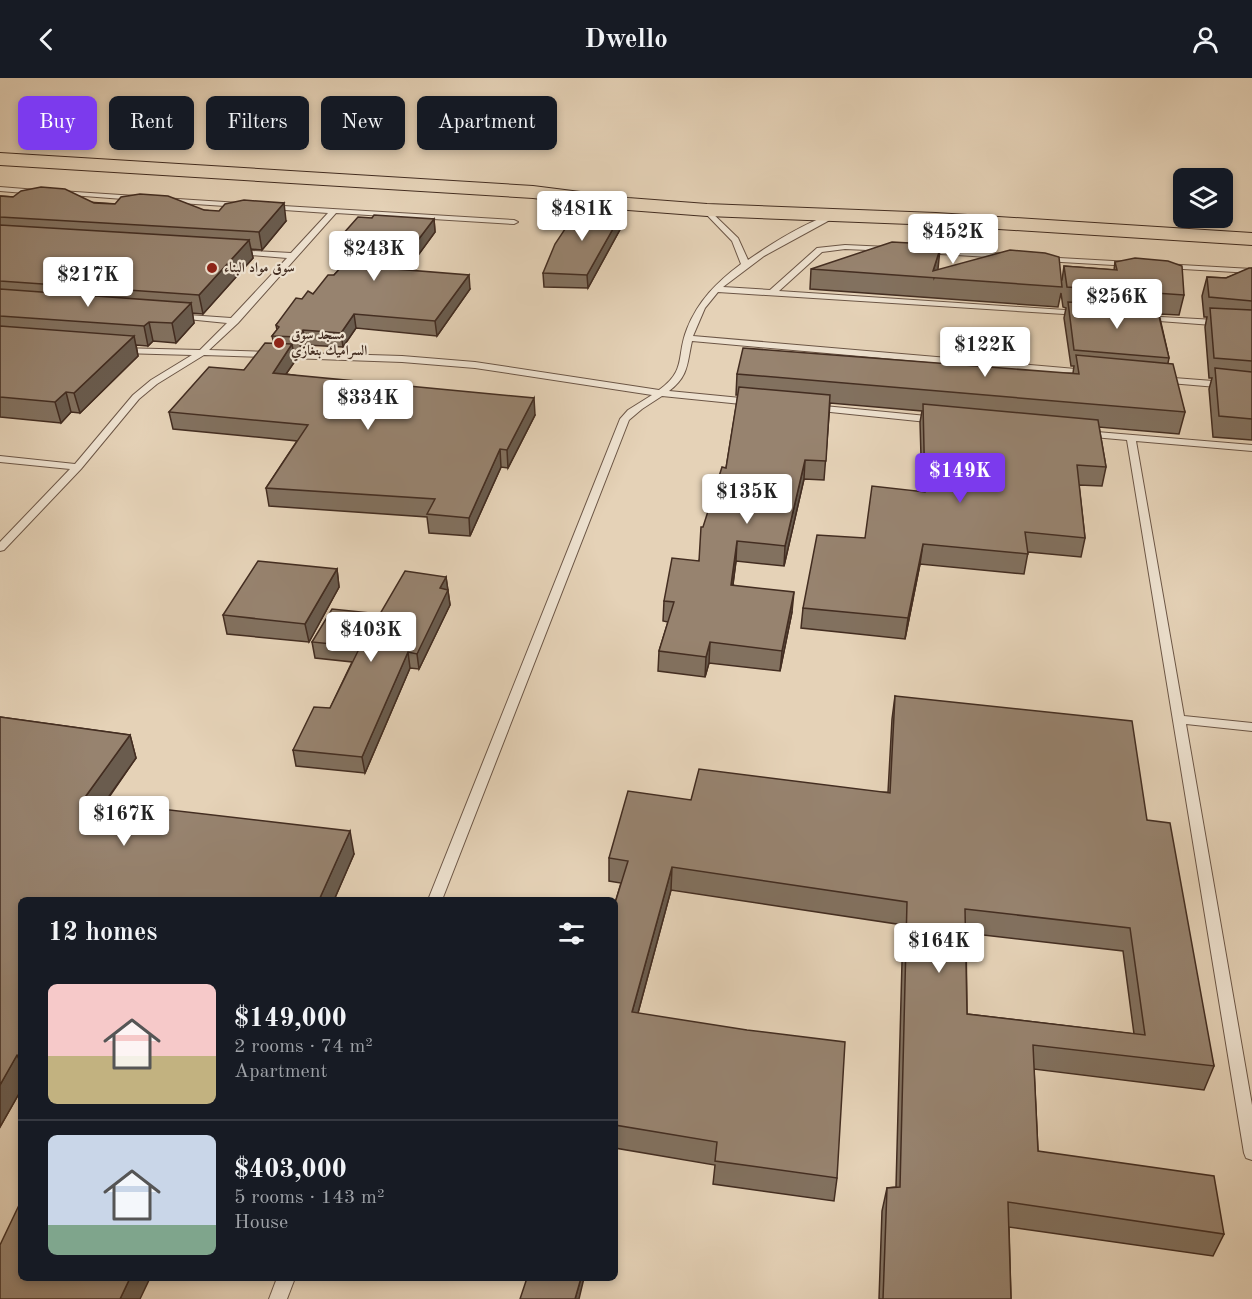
<!DOCTYPE html>
<html lang="en">
<head>
<meta charset="utf-8">
<style>
  :root { --surface:#171b24; --page:#20242c; --text:#f1f3f6; --muted:#9ea1a6; --line:#363941; --accent:#7c3aed }
  body { margin:0; font-family:"Old Standard TT",Amiri,serif; background:var(--page); color:var(--text); height:100vh; display:flex; flex-direction:column; font-size:22px; white-space:nowrap }
  * { box-sizing:border-box; margin:0 }
  p { font-size:20px; color:var(--muted) }
  .icon { flex:none; width:33px; height:33px; fill:none; stroke:currentColor; stroke-width:2; stroke-linecap:round; stroke-linejoin:round }
  .map { position:relative; flex:1; overflow:hidden }
  .side { position:absolute; left:18px; top:819px; width:600px; height:384px; display:flex; flex-direction:column; background:var(--surface); border-radius:9px; box-shadow:0 3px 9px #0003 }
  .side>* { flex:none }
  .hud { position:absolute; left:18px; top:18px; width:600px; height:54px; display:flex; gap:12px }
  .controls { position:absolute; left:1173px; top:90px; display:grid; gap:12px }
  .controls a { display:grid; place-items:center; width:60px; height:60px; border-radius:9px; background:var(--surface); box-shadow:0 3px 9px #0003; font-size:30px }
  .price { position:absolute; translate:-50% -51px; padding:0 14px; border-radius:6px; background:#fff; color:#222; font-size:20px; line-height:39px; filter:drop-shadow(0 2px 3px #0008) }
  .price::after { content:''; position:absolute; left:50%; top:36px; width:18px; height:14px; margin-left:-9px; background:inherit; clip-path:polygon(0 0,100% 0,50% 100%) }
  .price.current { background:var(--accent); color:#fff }
  ul { padding:0; list-style:none }
  li { display:flex; align-items:center; gap:18px; height:150px; padding:0 30px }
  li+li { border-top:2px solid var(--line) }
  li span { display:grid; place-items:center; flex:none; width:168px; height:120px; border-radius:9px; color:#555 }
  li>.icon { margin-inline-start:auto }
  span .icon { width:72px; height:72px; fill:#fffc; stroke-width:1 }
  li b { font-size:26px }
  h2 { display:flex; justify-content:space-between; align-items:center; height:72px; padding:0 30px; font-size:26px }
  .chip { padding:0 21px; border-radius:9px; background:var(--surface); box-shadow:0 3px 9px #0003; font-size:21px; line-height:54px }
  .chip.current { background:var(--accent); color:#fff }
  header { display:flex; justify-content:space-between; align-items:center; height:78px; padding:0 30px; background:var(--surface); font-size:27px; font-weight:600 }
  .map>svg:first-child { display:block }
</style>
</head>
<body>
<header><svg class="icon" aria-label="back" viewBox="0 0 24 24"><path d="M15 5l-7 7 7 7"/></svg>Dwello<svg class="icon" aria-label="person" viewBox="0 0 24 24"><circle cx="12" cy="8" r="4"/><path d="M4 21q1-7 8-7t8 7"/></svg></header>
<div class="map">
<svg width="1252" height="1221" viewBox="0 0 1252 1221">
  <rect width="100%" height="100%" fill="#e5d2b7"/>
  <filter id="stains"><feTurbulence type="fractalNoise" baseFrequency=".00333" numOctaves="4"/><feColorMatrix values="0 0 0 0 .2 0 0 0 0 .09 0 0 0 0 .02 0 0 0 .5 -.17"/></filter>
  <radialGradient id="worn" r=".72"><stop offset=".6" stop-color="#630" stop-opacity="0"/><stop offset="1" stop-color="#630" stop-opacity=".3"/></radialGradient>
  <g fill="none" stroke-linecap="round" stroke-linejoin="round">
    <defs>
      <g id="service">
        <path d="M0 109 37 112 41 114 37 116 0 113Z"/>
        <path d="M60 113 136 118 140 120 136 122 58 116 56 115Z"/>
        <path d="M162 120 240 125 244 127 240 129 165 124 161 122Z"/>
        <path d="M267 127 514 142 518 144 514 146 336 135 238 245 209 272 402 278 475 284 659 312C687 292 676 278 687 251 698 223 717 204 741 186L732 163 704 134 703 132 707 130 738 160 748 182C774 164 804 145 835 135L839 137 764 178 723 209 770 212 817 170 845 167 888 169 892 171 891 173 845 171 822 174 779 213 1080 233 1084 235 1080 237 718 214 705 230 693 258 1087 292 1091 295 1087 298 692 263C687 285 689 298 669 313L751 321 756 324 751 327 662 318 642 331 629 342 442 822H428L620 341 628 332 652 317 475 290 402 284 204 277 157 306 139 321 81 391 4 472 0 473V464L70 391 0 384V378L75 386 133 317 151 302 192 277 121 275 118 274V270L200 272 227 245 177 240H174V236L231 240 287 180 238 176H235V172L291 175 328 135 270 131 266 129Z"/>
        <path d="M921 171 1005 176 1009 178 1005 180 924 175H921Z"/>
        <path d="M1041 179 1131 184 1135 186 1131 188 1044 183H1041Z"/>
        <path d="M1163 186 1252 191V195L1166 190 1162 188Z"/>
        <path d="M1143 238 1252 244V250L1146 242H1143Z"/>
        <path d="M1161 299 1252 306V312L1158 304V300Z"/>
        <path d="M814 327 937 339 942 342 937 345 811 332V328Z"/>
        <path d="M1085 353 1252 367V373L1136 363 1184 638 1252 645V653L1186 646 1252 1027V1082L1246 1080 1244 1075 1127 362 1082 358 1080 356Z"/>
        <path d="M277 1200H295L287 1221H269Z"/>
      </g>
      <path id="primary" d="M0 75 533 108 628 120 707 126 936 135 1252 155V167L936 147 707 138 628 132 533 120 0 87Z"/>
    </defs>
    <use href="#service" stroke="#6c5646" stroke-width="2"/>
    <use href="#primary" stroke="#432d21" stroke-width="2"/>
    <use href="#service" fill="#eee2d0" fill-rule="evenodd"/>
    <use href="#primary" fill="#e5d2b7" fill-rule="evenodd"/>
  </g>
  <g fill="#82715f" stroke="#432d21" stroke-width="1.5" fill-rule="evenodd">
    <path d="M0 118 204 132 286 143 262 172 251 171 253 180 203 236 192 235 194 245 176 265 153 263 148 268 136 267 138 278 80 335 71 334 61 345 0 339Z"/>
    <path d="M623 133V146L588 210 544 209 543 195Z"/>
    <path d="M372 140 434 141 435 154 407 192 470 211 437 258 356 250 343 269 306 267 301 273H293L295 283 286 296 535 337 508 390 501 389 470 458 429 455 427 439 269 428 266 410 297 363 173 351 169 334 244 292 274 266 272 258 277 252 276 247 302 221 313 216 334 197 356 173 345 170 343 156Z"/>
    <path d="M1115 184 1184 217 1179 237 1159 236 1169 280 1168 285 1185 334 1179 356 1099 349 1106 389 1102 408 1079 407 1085 460 1081 479 1028 474 1024 496 920 486 905 561 801 550 803 530 865 460 922 413 920 344 922 333 830 325 824 402 804 401 784 488 736 483 733 507 792 534 780 593 709 585 705 599 658 593 659 573 668 544 663 543 664 523 699 483 726 390 738 317H736L737 296 1073 295 1074 288H1071L1064 240 1066 230 1063 229 1061 215 1058 229 810 211 811 191 937 192 1062 202 1064 188 1114 192Z"/>
    <path d="M1252 190V362L1213 359 1209 311 1212 300H1209L1205 249 1207 239H1204L1202 218 1207 199 1226 200Z"/>
    <path d="M337 491 339 509 309 564 227 556 223 537Z"/>
    <path d="M446 499 450 527 419 591 410 590 365 695 296 688 293 672 330 630 352 584 315 580 312 564 380 536Z"/>
    <path d="M895 618 1147 742 1214 988 1204 1012 1034 991 1038 1073 1224 1156 1213 1178 1009 1149 1011 1221H879L882 1133 887 1110 896 1109 903 847 671 812 638 935 837 1100 834 1123 713 1106 715 1087 615 1070V825L621 805 609 803V780L691 722 888 714 892 641ZM966 855 1123 873 1134 956 967 936Z"/>
    <path d="M0 639 130 657 136 680 105 725 354 776 334 822H21V1012L0 1049Z"/>
  </g>
  <g fill="#6a5c4e" stroke="#432d21" stroke-width="1.5">
    <path d="M284 125 286 143 262 172 259 154Z"/>
    <path d="M623 133V146L588 210 587 197Z"/>
    <path d="M434 141 435 154 398 205 396 191Z"/>
    <path d="M249 162 253 180 203 236 199 217Z"/>
    <path d="M940 171 938 191 934 200 933 193Z"/>
    <path d="M469 197 470 211 437 258 435 243Z"/>
    <path d="M191 225 194 245 176 265 172 245Z"/>
    <path d="M354 236 356 250 343 269 341 255Z"/>
    <path d="M149 244 153 263 148 268 144 248Z"/>
    <path d="M303 252 306 267 301 273 299 259Z"/>
    <path d="M134 258 138 278 80 335 74 315Z"/>
    <path d="M292 266 295 283 275 312 273 295Z"/>
    <path d="M66 314 71 334 61 345 55 324Z"/>
    <path d="M534 320 535 337 508 390 507 372Z"/>
    <path d="M500 371 501 389 470 458 469 440Z"/>
    <path d="M805 382 804 401 784 488 785 468Z"/>
    <path d="M737 463 736 483 730 527 731 507Z"/>
    <path d="M923 466 920 486 905 561 908 540Z"/>
    <path d="M337 491 339 509 309 564 305 546Z"/>
    <path d="M446 499 450 527 419 591 417 576 440 510Z"/>
    <path d="M794 514 792 534 780 593 782 573Z"/>
    <path d="M710 564 709 585 705 599 706 579Z"/>
    <path d="M408 574 410 590 365 695 362 679Z"/>
    <path d="M130 657 136 680 90 745 83 722Z"/>
    <path d="M350 753 354 776 334 822H319Z"/>
    <path d="M672 789 671 812 632 957V934Z"/>
    <path d="M17 977 21 986V1012L0 1049V1007Z"/>
    <path d="M130 1200H150L140 1221H120Z"/>
    <path d="M581 1200H584L579 1221H575Z"/>
  </g>
  <g fill="#97836f" stroke="#432d21" stroke-width="1.5" fill-rule="evenodd">
    <path d="M41 109 65 111 94 125 115 126 121 119 140 116 168 118 204 132 219 133 225 126 244 122 284 125 259 154 0 139V118L13 119 21 113Z"/>
    <path d="M579 130 623 133 587 197 543 195 555 166Z"/>
    <path d="M374 137 434 141 396 191 469 197 435 243 354 236 341 255 303 252 299 259 272 258 279 249 276 247 296 220 302 221 308 213 313 216 328 197H334L365 163 343 156 358 139 372 140Z"/>
    <path d="M0 147 249 162 199 217 0 203Z"/>
    <path d="M892 164 928 166 940 171 933 193 1010 172 1045 175 1059 179 1062 209 811 191Z"/>
    <path d="M1135 180 1168 183 1182 188 1184 217 1067 209 1064 188 1117 192 1115 184Z"/>
    <path d="M1249 190H1252V223L1209 219 1207 199 1226 200Z"/>
    <path d="M0 211 191 225 172 245 149 244 144 248 0 238Z"/>
    <path d="M1068 224 1157 230 1169 280 1074 272Z"/>
    <path d="M1210 230 1252 232V283L1214 280Z"/>
    <path d="M0 248 134 258 74 315 66 314 55 324 0 319Z"/>
    <path d="M265 265 292 266 273 295 534 320 507 372 500 371 469 440 427 436 435 421 266 410 308 347 169 334 209 289 244 292Z"/>
    <path d="M743 270 1079 296 1076 277 1173 286 1185 334 737 296Z"/>
    <path d="M1215 290 1252 294V341L1219 338Z"/>
    <path d="M739 309 830 317 826 383 805 382 785 468 737 463 731 507 794 514 782 573 710 564 706 579 659 573 674 524 664 523 672 480 699 483 701 449H703L722 389 726 390Z"/>
    <path d="M923 326 1098 342 1106 389 1077 387 1085 460 1025 454 1028 476 923 466 908 540 803 530 817 457 865 460 872 408 925 414Z"/>
    <path d="M258 483 337 491 305 546 223 537Z"/>
    <path d="M405 493 446 499 440 510 448 512 417 576 408 574 362 679 293 672 314 629 330 630 360 569 312 564 332 531 380 536Z"/>
    <path d="M895 618 1132 643 1147 742 1170 745 1214 988 1033 967 1038 1073 1214 1098 1224 1156 1008 1124 1011 1221H883L887 1110 900 1109 907 824 672 789 632 934 747 952 845 964 837 1100 715 1083 717 1064 615 1047V825L628 783 609 780 628 713 691 722 699 691 890 715ZM965 831 1130 850 1145 957 967 936Z"/>
    <path d="M0 639 130 657 83 722 350 753 319 822 305 820 304 822H21V978L17 977 0 1007Z"/>
    <path d="M21 1123V1200H130L120 1221H0V1167Z"/>
    <path d="M527 1200H581L575 1221H520Z"/>
  </g>
  <g fill="#8f2418" stroke="#eee2d0" stroke-width="2">
    <circle cx="212" cy="190" r="6"/>
    <circle cx="279" cy="265" r="6"/>
  </g>
  <g text-anchor="middle" dominant-baseline="central" stroke-width="4.5" stroke-linejoin="round" paint-order="stroke">
    <g font-size="14" font-weight="bold" fill="#432d21" stroke="#eee2d0" text-anchor="start">
      <text x="224" y="190">سوق مواد البناء</text>
      <text x="291" y="257">مسجد سوق<tspan x="291" dy="16">السراميك بنغازي</tspan></text>
    </g>
  </g>
  <rect width="100%" height="100%" filter="url(#stains)"/>
  <rect width="100%" height="100%" fill="url(#worn)"/>
</svg>
<div class="controls">
<a><svg class="icon" aria-label="layers" viewBox="0 0 24 24"><path d="M12 4l9 5-9 5-9-5zM3 14l9 5 9-5"/></svg></a>
</div>
<b class="price" style="left:582px;top:164px">$481K</b>
<b class="price" style="left:953px;top:187px">$452K</b>
<b class="price" style="left:374px;top:204px">$243K</b>
<b class="price" style="left:88px;top:230px">$217K</b>
<b class="price" style="left:1117px;top:252px">$256K</b>
<b class="price" style="left:985px;top:300px">$122K</b>
<b class="price" style="left:368px;top:353px">$334K</b>
<b class="price current" style="left:960px;top:426px">$149K</b>
<b class="price" style="left:747px;top:447px">$135K</b>
<b class="price" style="left:371px;top:585px">$403K</b>
<b class="price" style="left:124px;top:769px">$167K</b>
<b class="price" style="left:939px;top:896px">$164K</b>
<div class="hud">
<a class="chip current">Buy</a>
<a class="chip">Rent</a>
<a class="chip">Filters</a>
<a class="chip">New</a>
<a class="chip">Apartment</a>
</div>
<section class="side">
<h2>12 homes<svg class="icon" aria-label="filters" viewBox="0 0 24 24"><path d="M4 7h16M4 17h16"/><circle cx="9" cy="7" r="2"/><circle cx="15" cy="17" r="2"/></svg></h2>
<ul>
<li><span style="background:linear-gradient(#f6c9c9 60%,#c2b280 0)"><svg class="icon" aria-label="home" viewBox="0 0 24 24"><path d="M3 11l9-7 9 7M6 9v11h12V9"/></svg></span><div><b>$149,000</b><p>2 rooms · 74 m²</p><p>Apartment</p></div></li>
<li><span style="background:linear-gradient(#c9d6e8 75%,#7fa58c 0)"><svg class="icon" aria-label="home" viewBox="0 0 24 24"><path d="M3 11l9-7 9 7M6 9v11h12V9"/></svg></span><div><b>$403,000</b><p>5 rooms · 143 m²</p><p>House</p></div></li>
</ul>
</section>
</div>
</body>
</html>
